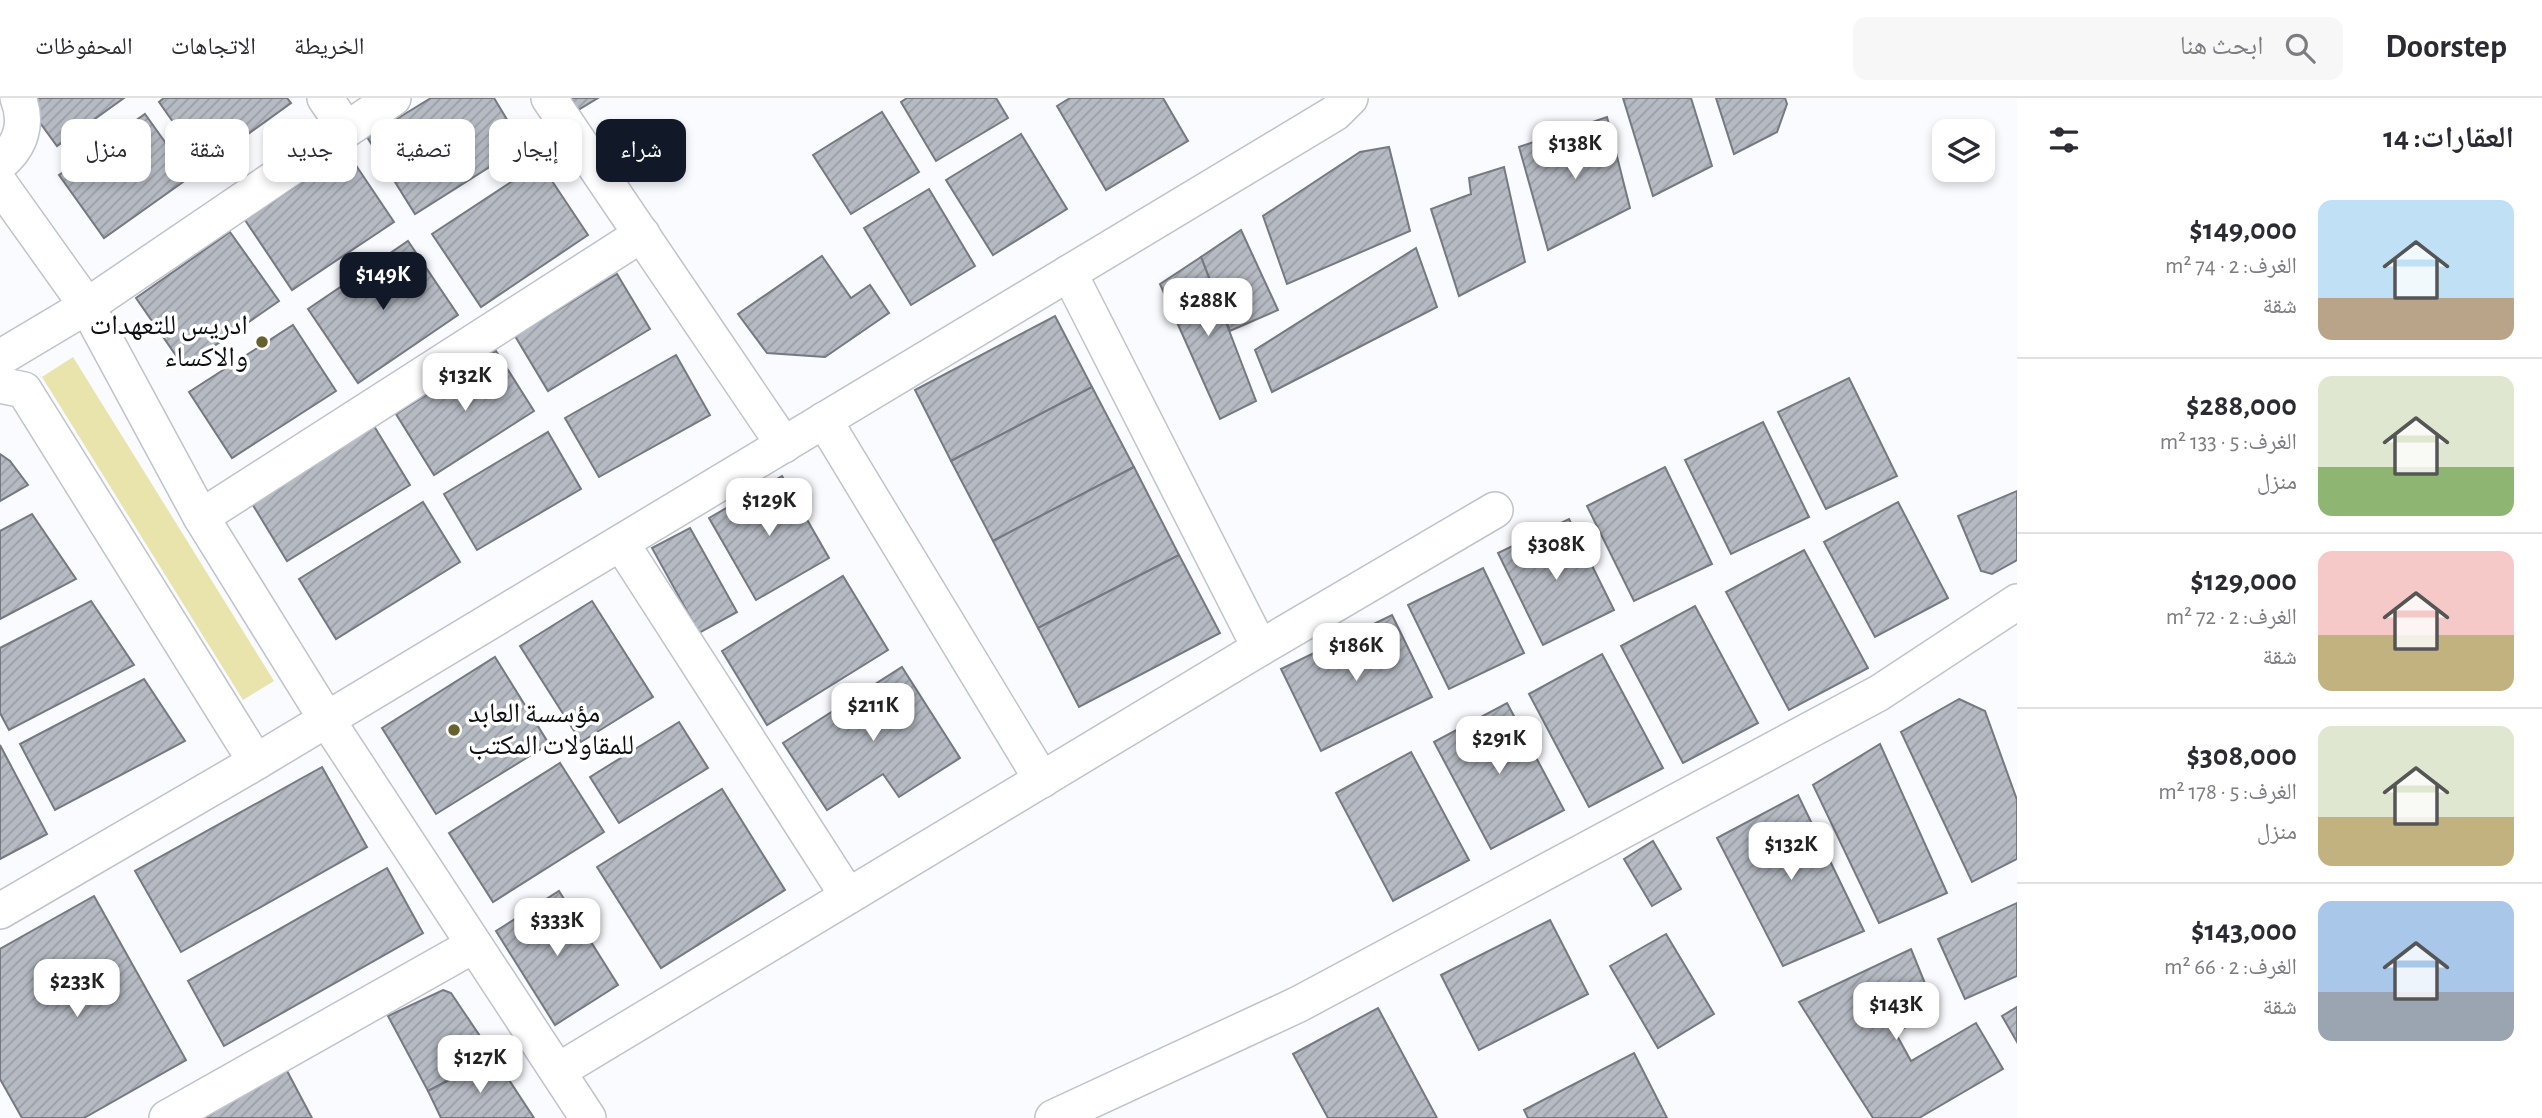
<!DOCTYPE html>
<html lang="ar">
<head>
<meta charset="utf-8">
<style>
  :root { --surface:#fff; --page:#f7f7f7; --text:#2b2b33; --muted:#7c7c81; --line:#e1e1e2; --accent:#111827 }
  body { margin:0; font-family:"Alegreya Sans","Noto Naskh Arabic",sans-serif; background:var(--page); color:var(--text); direction:rtl; height:100vh; display:flex; flex-direction:column; font-size:26px; white-space:nowrap }
  * { box-sizing:border-box; margin:0 }
  p { font-size:23px; color:var(--muted) }
  .icon { flex:none; width:38px; height:38px; fill:none; stroke:currentColor; stroke-width:2; stroke-linecap:round; stroke-linejoin:round }
  .map { position:relative; flex:1; overflow:hidden; direction:ltr }
  .panel { display:flex; flex-direction:column; background:var(--surface); width:525px }
  .panel>* { flex:none }
  .banner { position:absolute; left:21px; top:21px; width:665px; height:63px; direction:rtl; display:flex; gap:14px }
  .tools { position:absolute; left:1932px; top:21px; display:grid; gap:14px }
  .tools a { display:grid; place-items:center; width:63px; height:63px; border-radius:14px; background:var(--surface); box-shadow:0 4px 10px #0003; font-size:35px }
  .price { position:absolute; translate:-50% -60px; padding:0 16px; border-radius:14px; background:#fff; color:#222; font-size:23px; line-height:46px; filter:drop-shadow(0 2px 4px #0008) }
  .price::after { content:''; position:absolute; left:50%; top:42px; width:21px; height:16px; margin-left:-10px; background:inherit; clip-path:polygon(0 0,100% 0,50% 100%) }
  .price.current { background:var(--accent); color:#fff }
  ul { padding:0; list-style:none }
  li { display:flex; align-items:center; gap:21px; height:175px; padding:0 28px }
  li+li { border-top:2px solid var(--line) }
  li span { display:grid; place-items:center; flex:none; width:196px; height:140px; border-radius:14px; color:#555 }
  li>.icon { margin-inline-start:auto }
  span .icon { width:84px; height:84px; fill:#fffc; stroke-width:1 }
  li b { font-size:30px }
  h2 { display:flex; justify-content:space-between; align-items:center; height:84px; padding:0 28px; font-size:30px }
  .pill { padding:0 24px; border-radius:14px; background:var(--surface); box-shadow:0 4px 10px #0003; font-size:24px; line-height:63px }
  .pill.current { background:var(--accent); color:#fff }
  header { display:flex; align-items:center; gap:42px; box-sizing:border-box; height:98px; padding:0 35px; background:var(--surface); border-bottom:2px solid var(--line) }
  header strong { font-size:33px }
  nav { display:flex; gap:38px; margin-inline-start:auto; font-size:24px }
  .search { width:490px; height:63px; background:var(--page); display:flex; align-items:center; gap:18px; box-sizing:border-box; padding:0 24px; border-radius:14px; color:var(--muted); font-size:26px }
  main { display:flex; flex:1; min-height:0 }
  .map>svg:first-child { display:block }
</style>
</head>
<body>
<header>
<strong>Doorstep</strong>
<div class="search"><svg class="icon" aria-label="search" viewBox="0 0 24 24"><circle cx="10" cy="10" r="6"/><path d="M15 15l6 6"/></svg>ابحث هنا</div>
<nav><a>الخريطة</a><a>الاتجاهات</a><a>المحفوظات</a></nav>
</header>
<main>
<section class="panel">
<h2>العقارات: 14<svg class="icon" aria-label="filters" viewBox="0 0 24 24"><path d="M4 7h16M4 17h16"/><circle cx="9" cy="7" r="2"/><circle cx="15" cy="17" r="2"/></svg></h2>
<ul>
<li><span style="background:linear-gradient(#bfe0f5 70%,#b9a48a 0)"><svg class="icon" aria-label="home" viewBox="0 0 24 24"><path d="M3 11l9-7 9 7M6 9v11h12V9"/></svg></span><div><b>$149,000</b><p>الغرف: 2 · 74 m²</p><p>شقة</p></div></li>
<li><span style="background:linear-gradient(#dfe7d0 65%,#8fb573 0)"><svg class="icon" aria-label="home" viewBox="0 0 24 24"><path d="M3 11l9-7 9 7M6 9v11h12V9"/></svg></span><div><b>$288,000</b><p>الغرف: 5 · 133 m²</p><p>منزل</p></div></li>
<li><span style="background:linear-gradient(#f6c9c9 60%,#c2b280 0)"><svg class="icon" aria-label="home" viewBox="0 0 24 24"><path d="M3 11l9-7 9 7M6 9v11h12V9"/></svg></span><div><b>$129,000</b><p>الغرف: 2 · 72 m²</p><p>شقة</p></div></li>
<li><span style="background:linear-gradient(#dfe7d0 65%,#c2b280 0)"><svg class="icon" aria-label="home" viewBox="0 0 24 24"><path d="M3 11l9-7 9 7M6 9v11h12V9"/></svg></span><div><b>$308,000</b><p>الغرف: 5 · 178 m²</p><p>منزل</p></div></li>
<li><span style="background:linear-gradient(#a9c7e8 65%,#9aa5b1 0)"><svg class="icon" aria-label="home" viewBox="0 0 24 24"><path d="M3 11l9-7 9 7M6 9v11h12V9"/></svg></span><div><b>$143,000</b><p>الغرف: 2 · 66 m²</p><p>شقة</p></div></li>
</ul>
</section>
<div class="map">
<svg width="2017" height="1020" viewBox="0 0 2017 1020">
  <defs>
    <pattern id="building-hatch" width="6" height="6" patternUnits="userSpaceOnUse" patternTransform="scale(1.75)"><rect width="6" height="6" fill="#b5bac3"/><path d="M-1 1l2-2M0 6l6-6M5 7l2-2" fill="none" stroke="#9a9fa6"/></pattern>
  </defs>
  <rect width="100%" height="100%" fill="#f9fbfe"/>
  <path fill="#e8e4ac" d="M73 259 274 583 243 602 42 279Z"/>
  <g fill="url(#building-hatch)" stroke="#757981" stroke-width="2">
    <path d="M22 0H124L57 48Z"/>
    <path d="M164 0H287L291 5 204 68 159 4Z"/>
    <path d="M431 0H494L523 48 415 116 367 39Z"/>
    <path d="M571 0H598L578 12Z"/>
    <path d="M907 0H996L1008 20 936 63 901 4Z"/>
    <path d="M1070 0H1163L1188 43 1106 92 1057 8Z"/>
    <path d="M1623 0H1691L1712 68 1653 98Z"/>
    <path d="M1716 0H1785L1787 6 1777 34 1734 56Z"/>
    <path d="M882 14 919 74 851 116 813 57Z"/>
    <path d="M145 16 190 79 104 140 59 77Z"/>
    <path d="M1607 19 1630 110 1548 152 1519 49Z"/>
    <path d="M1021 36 1067 111 993 157 946 82Z"/>
    <path d="M1389 49 1410 133 1287 186 1263 118 1360 54Z"/>
    <path d="M347 54 394 124 292 192 245 122Z"/>
    <path d="M540 65 588 137 481 209 432 136Z"/>
    <path d="M1504 69 1525 164 1459 198 1431 111 1471 96 1469 80Z"/>
    <path d="M929 91 975 168 911 207 864 130Z"/>
    <path d="M1241 132 1278 212 1230 233 1201 159Z"/>
    <path d="M230 134 279 203 184 269 136 200Z"/>
    <path d="M408 143 458 217 358 285 308 211Z"/>
    <path d="M1416 150 1437 209 1272 294 1255 252Z"/>
    <path d="M822 158 851 200 870 187 889 215 825 259 767 255 738 216Z"/>
    <path d="M1201 159 1256 303 1220 321 1160 186Z"/>
    <path d="M617 176 650 231 548 293 515 238Z"/>
    <path d="M1055 218 1092 289 951 363 915 292Z"/>
    <path d="M293 227 336 293 232 360 189 294Z"/>
    <path d="M496 253 534 313 434 377 396 316Z"/>
    <path d="M676 257 710 317 599 379 565 320Z"/>
    <path d="M1849 280 1897 378 1826 411 1778 314Z"/>
    <path d="M1092 289 1134 369 993 443 951 363Z"/>
    <path d="M1763 324 1809 419 1731 456 1685 362Z"/>
    <path d="M374 328 410 387 287 463 251 404Z"/>
    <path d="M548 334 581 391 477 452 444 396Z"/>
    <path d="M0 356 10 363 28 387 0 403Z"/>
    <path d="M1134 369 1179 457 1038 530 993 443Z"/>
    <path d="M1665 369 1712 466 1634 503 1587 408Z"/>
    <path d="M782 378 829 460 756 502 709 420Z"/>
    <path d="M2017 393V462L1992 476 1981 473 1958 418Z"/>
    <path d="M423 404 460 464 336 541 299 481Z"/>
    <path d="M1898 404 1948 500 1875 539 1824 444Z"/>
    <path d="M32 416 76 481 0 521V433Z"/>
    <path d="M1569 421 1614 512 1543 547 1498 455Z"/>
    <path d="M690 430 737 514 699 535 652 450Z"/>
    <path d="M1804 452 1868 570 1789 612 1726 494Z"/>
    <path d="M1179 457 1220 535 1079 609 1038 530Z"/>
    <path d="M1483 470 1524 555 1449 591 1408 507Z"/>
    <path d="M843 478 888 552 767 627 722 553Z"/>
    <path d="M91 503 134 567 9 632 0 615V550Z"/>
    <path d="M592 503 653 599 581 644 520 548Z"/>
    <path d="M1695 508 1758 625 1683 665 1621 548Z"/>
    <path d="M1392 517 1432 599 1321 653 1281 571Z"/>
    <path d="M1602 556 1663 670 1589 709 1529 596Z"/>
    <path d="M495 559 549 646 436 716 382 630Z"/>
    <path d="M902 569 960 660 899 699 883 676 827 712 783 645Z"/>
    <path d="M144 581 185 643 55 712 20 646Z"/>
    <path d="M1959 601 1985 613 2017 702V761L1972 784 1901 634Z"/>
    <path d="M1507 605 1564 712 1491 751 1434 644Z"/>
    <path d="M679 624 708 670 619 725 590 679Z"/>
    <path d="M1880 646 1947 795 1879 825 1813 687Z"/>
    <path d="M0 647 47 736 0 761Z"/>
    <path d="M1411 654 1469 762 1393 803 1336 695Z"/>
    <path d="M560 665 604 734 493 804 449 735Z"/>
    <path d="M322 669 367 749 181 854 135 773Z"/>
    <path d="M722 691 785 792 661 870 597 769Z"/>
    <path d="M1798 697 1864 833 1783 868 1717 740Z"/>
    <path d="M1653 743 1681 791 1652 808 1624 761Z"/>
    <path d="M387 770 423 835 224 948 188 883Z"/>
    <path d="M559 793 618 887 555 927 496 833Z"/>
    <path d="M94 798 186 962 84 1020H22L0 981V851Z"/>
    <path d="M2017 805V878L1965 901 1938 841Z"/>
    <path d="M1550 822 1588 896 1479 952 1441 877Z"/>
    <path d="M1666 836 1714 916 1658 950 1610 868Z"/>
    <path d="M1911 851 1937 915 1895 934 1911 963 1976 925 2003 971 1919 1020H1873L1799 904Z"/>
    <path d="M443 892 451 895 494 959 428 993 388 918Z"/>
    <path d="M2017 909V944L2002 918Z"/>
    <path d="M1378 910 1437 1020H1328L1293 956Z"/>
    <path d="M1634 955 1667 1020H1528L1524 1012Z"/>
    <path d="M494 959 534 1020H441L428 993Z"/>
    <path d="M286 971 312 1020H196Z"/>
  </g>
  <g fill="none" stroke-linecap="round" stroke-linejoin="round">
    <defs>
      <g id="street">
        <path d="M325 0 346 31"/>
        <path d="M549 0 784 347"/>
        <path d="M0 65C21 48 28 25 18 0"/>
        <path d="M0 86 87 208 201 419 327 622 588 1020"/>
        <path d="M1069 175 1260 550"/>
        <path d="M0 260 87 208 393 0"/>
        <path d="M0 287 24 292 256 664"/>
        <path d="M824 322 1042 682"/>
        <path d="M201 419 642 136"/>
        <path d="M621 445 848 798"/>
        <path d="M0 813 256 664 1335 15 1350 0"/>
        <path d="M558 973 1260 550 1495 412"/>
        <path d="M167 1020 474 847"/>
        <path d="M1053 1020 1299 906 1879 595 2017 504"/>
      </g>
    </defs>
    <use href="#street" stroke="#bec3cc" stroke-width="38"/>
    <use href="#street" stroke="#fff" stroke-width="35"/>
  </g>
  <g fill="#65622e" stroke="#fff" stroke-width="2.5">
    <circle cx="262" cy="244" r="7"/>
    <circle cx="454" cy="632" r="7"/>
  </g>
  <g text-anchor="middle" dominant-baseline="central" stroke-width="7" stroke-linejoin="round" paint-order="stroke">
    <g font-size="28" fill="#0d0f12" stroke="#fff" text-anchor="end">
      <text x="248" y="228">ادريس للتعهدات<tspan x="248" dy="32">والاكساء</tspan></text>
      <text x="468" y="616" text-anchor="start">مؤسسة العابد<tspan x="468" dy="32">للمقاولات المكتب</tspan></text>
    </g>
  </g>
</svg>
<div class="tools">
<a><svg class="icon" aria-label="layers" viewBox="0 0 24 24"><path d="M12 4l9 5-9 5-9-5zM3 14l9 5 9-5"/></svg></a>
</div>
<b class="price" style="left:1575px;top:83px">$138K</b>
<b class="price current" style="left:383px;top:214px">$149K</b>
<b class="price" style="left:1208px;top:240px">$288K</b>
<b class="price" style="left:465px;top:315px">$132K</b>
<b class="price" style="left:769px;top:440px">$129K</b>
<b class="price" style="left:1556px;top:484px">$308K</b>
<b class="price" style="left:1356px;top:585px">$186K</b>
<b class="price" style="left:873px;top:645px">$211K</b>
<b class="price" style="left:1499px;top:678px">$291K</b>
<b class="price" style="left:1791px;top:784px">$132K</b>
<b class="price" style="left:557px;top:860px">$333K</b>
<b class="price" style="left:77px;top:921px">$233K</b>
<b class="price" style="left:1896px;top:944px">$143K</b>
<b class="price" style="left:480px;top:997px">$127K</b>
<div class="banner">
<a class="pill current">شراء</a>
<a class="pill">إيجار</a>
<a class="pill">تصفية</a>
<a class="pill">جديد</a>
<a class="pill">شقة</a>
<a class="pill">منزل</a>
</div>
</div>
</main>
</body>
</html>
